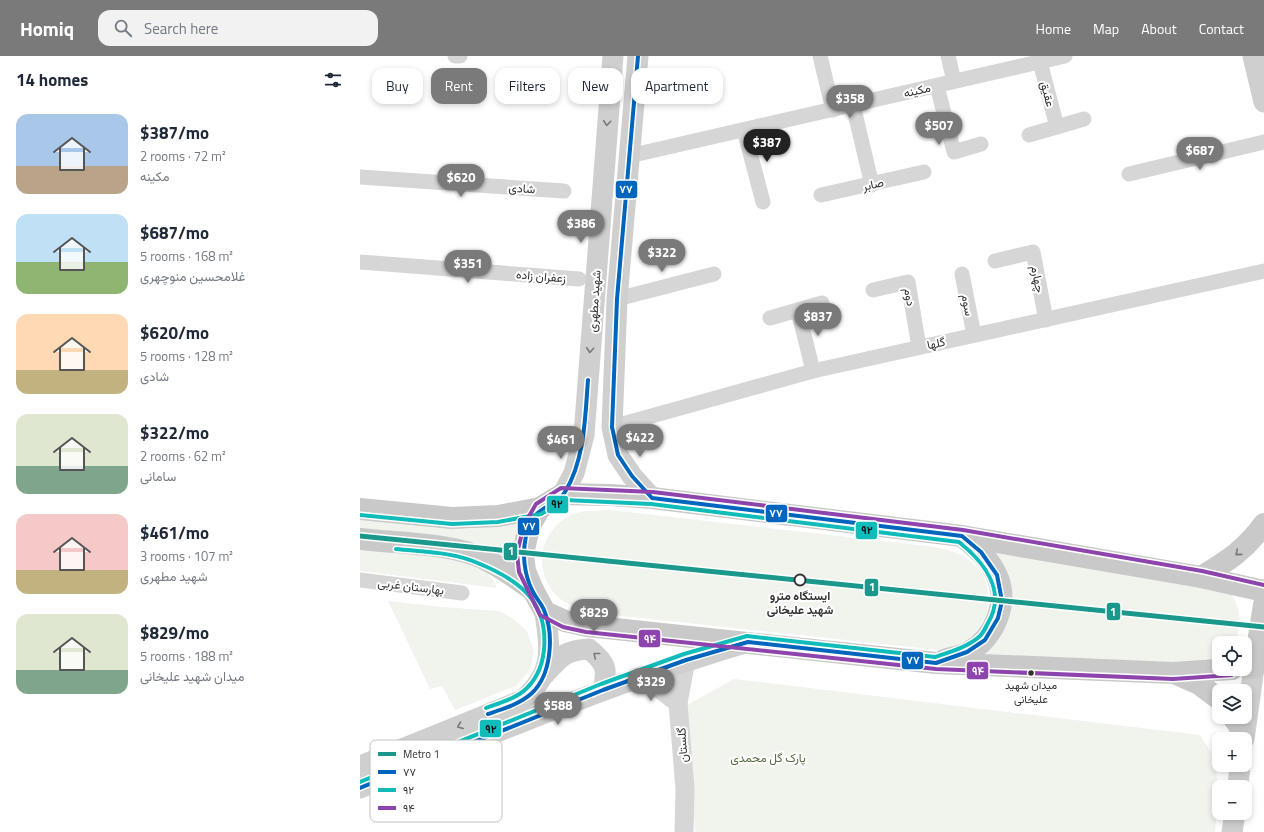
<!DOCTYPE html>
<html lang="en">
<head>
<meta charset="utf-8">
<style>
  :root { --surface:#fff; --page:#f2f2f3; --text:#1f2937; --muted:#747a83; --accent:#7a7a7a }
  body { margin:0; font-family:"Titillium Web",Vazirmatn,sans-serif; background:var(--page); color:var(--text); height:100vh; display:flex; flex-direction:column; font-size:15px; white-space:nowrap }
  * { box-sizing:border-box; margin:0 }
  p { font-size:13px; color:var(--muted) }
  .icon { flex:none; width:22px; height:22px; fill:none; stroke:currentColor; stroke-width:2; stroke-linecap:round; stroke-linejoin:round }
  .map { position:relative; flex:1; overflow:hidden }
  .drawer { display:flex; flex-direction:column; background:var(--surface); width:360px }
  .drawer>* { flex:none }
  .hud { position:absolute; left:12px; top:12px; width:380px; height:36px; display:flex; gap:8px }
  .tools { position:absolute; left:852px; top:580px; display:grid; gap:8px }
  .tools a { display:grid; place-items:center; width:40px; height:40px; border-radius:8px; background:var(--surface); box-shadow:0 2px 6px #0003; font-size:20px }
  .price { position:absolute; translate:-50% -34px; padding:0 9px; border-radius:14px; background:var(--accent); color:#fff; font-size:13px; line-height:26px; filter:drop-shadow(0 1px 2px #0008) }
  .price::after { content:''; position:absolute; left:50%; top:24px; width:12px; height:9px; margin-left:-6px; background:inherit; clip-path:polygon(0 0,100% 0,50% 100%) }
  .price.active { background:#222; color:#fff }
  ul { padding:0; list-style:none }
  li { display:flex; align-items:center; gap:12px; height:100px; padding:0 16px }
  li span { display:grid; place-items:center; flex:none; width:112px; height:80px; border-radius:12px; color:#555 }
  li>.icon { margin-inline-start:auto }
  span .icon { width:48px; height:48px; fill:#fffc; stroke-width:1 }
  li b { font-size:17px }
  h2 { display:flex; justify-content:space-between; align-items:center; height:48px; padding:0 16px; font-size:17px }
  .chip { padding:0 14px; border-radius:12px; background:var(--surface); box-shadow:0 2px 6px #0003; font-size:14px; line-height:36px }
  .chip.active { background:var(--accent); color:#fff }
  header { display:flex; align-items:center; gap:24px; box-sizing:border-box; height:56px; padding:0 20px; background:var(--accent); color:#fff }
  header strong { font-size:19px }
  nav { display:flex; gap:22px; margin-inline-start:auto; font-size:14px }
  .search { width:280px; height:36px; background:var(--page); display:flex; align-items:center; gap:10px; box-sizing:border-box; padding:0 14px; border-radius:12px; color:var(--muted); font-size:15px }
  main { display:flex; flex:1; min-height:0 }
  .map>svg:first-child { display:block }
</style>
</head>
<body>
<header>
<strong>Homiq</strong>
<div class="search"><svg class="icon" aria-label="search" viewBox="0 0 24 24"><circle cx="10" cy="10" r="6"/><path d="M15 15l6 6"/></svg>Search here</div>
<nav><a>Home</a><a>Map</a><a>About</a><a>Contact</a></nav>
</header>
<main>
<section class="drawer">
<h2>14 homes<svg class="icon" aria-label="filters" viewBox="0 0 24 24"><path d="M4 7h16M4 17h16"/><circle cx="9" cy="7" r="2"/><circle cx="15" cy="17" r="2"/></svg></h2>
<ul>
<li><span style="background:linear-gradient(#a9c7e8 65%,#b9a48a 0)"><svg class="icon" aria-label="home" viewBox="0 0 24 24"><path d="M3 11l9-7 9 7M6 9v11h12V9"/></svg></span><div><b>$387/mo</b><p>2 rooms · 72 m²</p><p>مکینه</p></div></li>
<li><span style="background:linear-gradient(#bfe0f5 60%,#8fb573 0)"><svg class="icon" aria-label="home" viewBox="0 0 24 24"><path d="M3 11l9-7 9 7M6 9v11h12V9"/></svg></span><div><b>$687/mo</b><p>5 rooms · 168 m²</p><p>غلامحسین منوچهری</p></div></li>
<li><span style="background:linear-gradient(#ffd9b3 70%,#c2b280 0)"><svg class="icon" aria-label="home" viewBox="0 0 24 24"><path d="M3 11l9-7 9 7M6 9v11h12V9"/></svg></span><div><b>$620/mo</b><p>5 rooms · 128 m²</p><p>شادی</p></div></li>
<li><span style="background:linear-gradient(#dfe7d0 65%,#7fa58c 0)"><svg class="icon" aria-label="home" viewBox="0 0 24 24"><path d="M3 11l9-7 9 7M6 9v11h12V9"/></svg></span><div><b>$322/mo</b><p>2 rooms · 62 m²</p><p>سامانی</p></div></li>
<li><span style="background:linear-gradient(#f6c9c9 70%,#c2b280 0)"><svg class="icon" aria-label="home" viewBox="0 0 24 24"><path d="M3 11l9-7 9 7M6 9v11h12V9"/></svg></span><div><b>$461/mo</b><p>3 rooms · 107 m²</p><p>شهید مطهری</p></div></li>
<li><span style="background:linear-gradient(#dfe7d0 70%,#7fa58c 0)"><svg class="icon" aria-label="home" viewBox="0 0 24 24"><path d="M3 11l9-7 9 7M6 9v11h12V9"/></svg></span><div><b>$829/mo</b><p>5 rooms · 188 m²</p><p>میدان شهید علیخانی</p></div></li>
</ul>
</section>
<div class="map">
<svg width="904" height="776" viewBox="0 0 904 776">
  <rect width="100%" height="100%" fill="#fff"/>
  <g fill="#f1f3ed">
    <path d="M250 454 576 491C586 494 599 496 608 503 631 519 635 551 618 573 609 585 591 591 578 594L234 557C222 553 205 549 196 539 171 512 181 473 213 458 224 454 239 455 250 454Z"/>
    <path d="M0 462 108 473 144 470 162 463 157 512 0 476Z"/>
    <path d="M629 492 870 537C883 553 880 568 876 587H859V602L840 607 616 599 647 557Z"/>
    <path d="M0 493C37 497 100 495 129 519 133 522 135 528 137 532L0 515Z"/>
    <path d="M28 545 81 551 139 555 152 562 167 575 174 595 170 614 156 630 95 654 82 630 70 633Z"/>
    <path d="M374 623 840 679 855 703 859 737 855 776H335L327 649Z"/>
  </g>
  <g fill="none" stroke-linecap="round" stroke-linejoin="round">
    <g stroke="#d6d6d6" stroke-width="15">
      <path d="M95 0H100"/>
      <path d="M460 0 473 54"/>
      <path d="M588 0 594 25"/>
      <path d="M680 6 697 71"/>
      <path d="M577 30 594 96 621 88"/>
      <path d="M493 49 512 129"/>
      <path d="M384 74 403 146"/>
      <path d="M669 79 724 63"/>
      <path d="M269 100 705 0"/>
      <path d="M769 118 904 86"/>
      <path d="M0 121 204 135"/>
      <path d="M461 139 564 116"/>
      <path d="M635 205 673 196 686 264"/>
      <path d="M0 206 219 223"/>
      <path d="M602 218 614 279"/>
      <path d="M513 234 548 226 559 291"/>
      <path d="M257 243 354 218"/>
      <path d="M438 254 453 315"/>
      <path d="M410 262 462 247"/>
      <path d="M252 371 453 315 904 215"/>
      <path d="M0 524 102 537"/>
    </g>
    <g stroke="#d6d6d6" stroke-width="19">
      <path d="M282 620 318 647"/>
      <path d="M324 776 325 733 318 647 326 604"/>
    </g>
    <g stroke="#cfcfcf" stroke-width="21">
      <path d="M278 0 257 243 252 371 258 399 272 420 292 442"/>
      <path d="M893 0 904 46"/>
      <path d="M203 438 214 417 224 379 253 0"/>
      <path d="M185 618C200 601 205 594 229 593 246 607 248 612 243 634"/>
      <path d="M884 683 894 612"/>
      <path d="M0 710 163 644C195 615 190 595 185 556"/>
      <path d="M878 731 880 709"/>
      <path d="M0 732C127 680 253 626 385 587"/>
      <path d="M872 776 875 757"/>
    </g>
    <g stroke="#c9c9c9" stroke-width="22">
      <path d="M0 453 92 462 138 460 180 452"/>
      <path d="M0 483C35 487 83 487 115 499 136 507 155 522 173 534"/>
      <path d="M841 521C868 505 886 493 904 468"/>
      <path d="M584 604C592 601 601 600 608 596 634 583 650 546 636 518 629 502 615 491 602 480"/>
      <path d="M894 612 904 549"/>
      <path d="M872 613 813 617 576 607 227 570 205 565 185 556 173 534 165 515 163 498 169 471 180 452 203 438 251 439 292 442 602 480 841 521 904 535"/>
      <path d="M816 618 839 628 859 643"/>
      <path d="M873 661 884 677"/>
    </g>
    <defs>
      <g id="bus-1">
        <path d="M128 658C143 653 160 648 172 637 192 618 194 578 184 554 181 547 176 542 173 536 164 519 162 498 166 480 173 447 194 454 205 436 225 403 225 361 228 324"/>
        <path d="M0 732 243 634 326 604 388 586 576 607 607 596 625 584 638 562 642 545 637 519 621 496 602 480 292 442 272 420 258 399 252 371 257 243 278 0"/>
      </g>
      <g id="bus-2">
        <path d="M0 459 92 468 138 466 181 458 205 444 291 448 599 486C624 506 647 535 628 567 626 571 623 577 620 580 608 591 590 596 575 601L387 580 324 598 241 628 0 726"/>
        <path d="M36 493C65 496 94 496 120 508 137 515 159 527 171 542 190 567 189 610 167 632 156 643 139 647 126 652"/>
      </g>
      <path id="bus-3" d="M872 619 813 623 576 613 226 576 203 571 180 559 159 516 157 497 164 469 176 448 201 432 293 436 603 474 842 515 904 529"/>
    </defs>
    <use href="#bus-1" stroke="#fff" stroke-width="7"/>
    <use href="#bus-2" stroke="#fff" stroke-width="7"/>
    <use href="#bus-3" stroke="#fff" stroke-width="7"/>
    <use href="#bus-1" stroke="#0065bd" stroke-width="4"/>
    <use href="#bus-2" stroke="#10bcb9" stroke-width="4"/>
    <use href="#bus-3" stroke="#8e44ad" stroke-width="4"/>
    <defs>
      <path id="metro-1" d="M0 480 904 571"/>
    </defs>
    <use href="#metro-1" stroke="#fff" stroke-width="8"/>
    <use href="#metro-1" stroke="#1a988c" stroke-width="5"/>
  </g>
  <defs><path id="oneway-chevron" d="M-2-3.5L2.5 0L-2 3.5" fill="none" stroke-width="1.6" stroke-linecap="round" stroke-linejoin="round"/></defs>
  <g stroke="#797979">
    <use href="#oneway-chevron" transform="translate(247 67) rotate(95)"/>
    <use href="#oneway-chevron" transform="translate(230 294) rotate(94)"/>
    <use href="#oneway-chevron" transform="translate(236 599) rotate(-141)"/>
    <use href="#oneway-chevron" transform="translate(100 670) rotate(158)"/>
  </g>
  <use stroke="#767676" href="#oneway-chevron" transform="translate(878 497) rotate(139)"/>
  <circle fill="#fff" stroke="#323232" stroke-width="2" cx="440" cy="524" r="5.5"/>
  <circle fill="#323232" stroke="#fff" stroke-width="1.5" cx="671" cy="617" r="3.5"/>
  <g text-anchor="middle" dominant-baseline="central" stroke-width="4" stroke-linejoin="round" paint-order="stroke">
    <g font-size="11" fill="#323232" stroke="#fff">
      <text x="671" y="629">میدان شهید<tspan x="671" dy="14">علیخانی</tspan></text>
    </g>
    <g font-size="12" fill="#323232" stroke="#fff">
      <text transform="translate(557 34) rotate(-13)">مکینه</text>
      <text transform="translate(688 38) rotate(76)">عقیق</text>
      <text transform="translate(513 128) rotate(-13)">صابر</text>
      <text transform="translate(162 132) rotate(4)">شادی</text>
      <text transform="translate(181 220) rotate(5)">زعفران زاده</text>
      <text transform="translate(678 223) rotate(79)">چهارم</text>
      <text transform="translate(550 241) rotate(80)">دوم</text>
      <text transform="translate(234 245) rotate(-86)">شهید مطهری</text>
      <text transform="translate(608 249) rotate(79)">سوم</text>
      <text transform="translate(576 287) rotate(-12)">گلها</text>
      <text transform="translate(51 530) rotate(7)">بهارستان غربی</text>
      <text transform="translate(322 689) rotate(-94)">گلستان</text>
    </g>
    <g font-size="12" font-weight="bold" fill="#323232" stroke="#fff">
      <text x="440" y="539">ایستگاه مترو<tspan x="440" dy="14">شهید علیخانی</tspan></text>
    </g>
    <g font-size="12" fill="#576c41" stroke="#fff">
      <text x="408" y="701">پارک گل محمدی</text>
    </g>
  </g>
  <rect x="10" y="684" width="132" height="82" rx="6" fill="#fff" stroke="#c2c2c2" stroke-width="1"/>
  <rect x="18" y="696" width="18" height="4" fill="#1a988c"/>
  <rect x="18" y="714" width="18" height="4" fill="#0065bd"/>
  <rect x="18" y="732" width="18" height="4" fill="#10bcb9"/>
  <rect x="18" y="750" width="18" height="4" fill="#8e44ad"/>
  <g font-size="11" fill="#323232">
    <text x="43" y="702">Metro 1</text>
    <text x="43" y="720">۷۷</text>
    <text x="43" y="738">۹۲</text>
    <text x="43" y="756">۹۴</text>
  </g>
  <g stroke="#fff" stroke-width="1.5">
    <rect x="255" y="124" width="23" height="19" rx="4" fill="#0065bd"/>
    <rect x="186" y="439" width="23" height="19" rx="4" fill="#10bcb9"/>
    <rect x="405" y="448" width="23" height="19" rx="4" fill="#0065bd"/>
    <rect x="157" y="461" width="23" height="19" rx="4" fill="#0065bd"/>
    <rect x="495" y="465" width="23" height="19" rx="4" fill="#10bcb9"/>
    <rect x="143" y="486" width="15" height="19" rx="4" fill="#1a988c"/>
    <rect x="504" y="522" width="15" height="19" rx="4" fill="#1a988c"/>
    <rect x="746" y="546" width="15" height="19" rx="4" fill="#1a988c"/>
    <rect x="278" y="573" width="23" height="19" rx="4" fill="#8e44ad"/>
    <rect x="541" y="595" width="23" height="19" rx="4" fill="#0065bd"/>
    <rect x="606" y="605" width="23" height="19" rx="4" fill="#8e44ad"/>
    <rect x="119" y="663" width="23" height="19" rx="4" fill="#10bcb9"/>
  </g>
  <g font-size="11" text-anchor="middle" font-weight="bold" fill="#fff">
    <text x="266" y="137">۷۷</text>
    <text x="416" y="461">۷۷</text>
    <text x="169" y="474">۷۷</text>
    <text x="151" y="499">1</text>
    <text x="512" y="535">1</text>
    <text x="753" y="560">1</text>
    <text x="290" y="587">۹۴</text>
    <text x="553" y="608">۷۷</text>
    <text x="618" y="619">۹۴</text>
  </g>
  <g font-size="11" text-anchor="middle" font-weight="bold" fill="#111">
    <text x="197" y="452">۹۲</text>
    <text x="507" y="478">۹۲</text>
    <text x="131" y="677">۹۲</text>
  </g>
</svg>
<div class="tools">
<a><svg class="icon" aria-label="locate" viewBox="0 0 24 24"><circle cx="12" cy="12" r="6"/><path d="M12 2v4M12 18v4M2 12h4M18 12h4"/></svg></a>
<a><svg class="icon" aria-label="layers" viewBox="0 0 24 24"><path d="M12 4l9 5-9 5-9-5zM3 14l9 5 9-5"/></svg></a>
<a>+</a>
<a>−</a>
</div>
<b class="price" style="left:490px;top:63px">$358</b>
<b class="price" style="left:579px;top:90px">$507</b>
<b class="price active" style="left:407px;top:107px">$387</b>
<b class="price" style="left:840px;top:115px">$687</b>
<b class="price" style="left:101px;top:142px">$620</b>
<b class="price" style="left:221px;top:188px">$386</b>
<b class="price" style="left:302px;top:217px">$322</b>
<b class="price" style="left:108px;top:228px">$351</b>
<b class="price" style="left:458px;top:281px">$837</b>
<b class="price" style="left:280px;top:402px">$422</b>
<b class="price" style="left:201px;top:404px">$461</b>
<b class="price" style="left:234px;top:577px">$829</b>
<b class="price" style="left:291px;top:646px">$329</b>
<b class="price" style="left:198px;top:670px">$588</b>
<div class="hud">
<a class="chip">Buy</a>
<a class="chip active">Rent</a>
<a class="chip">Filters</a>
<a class="chip">New</a>
<a class="chip">Apartment</a>
</div>
</div>
</main>
</body>
</html>
